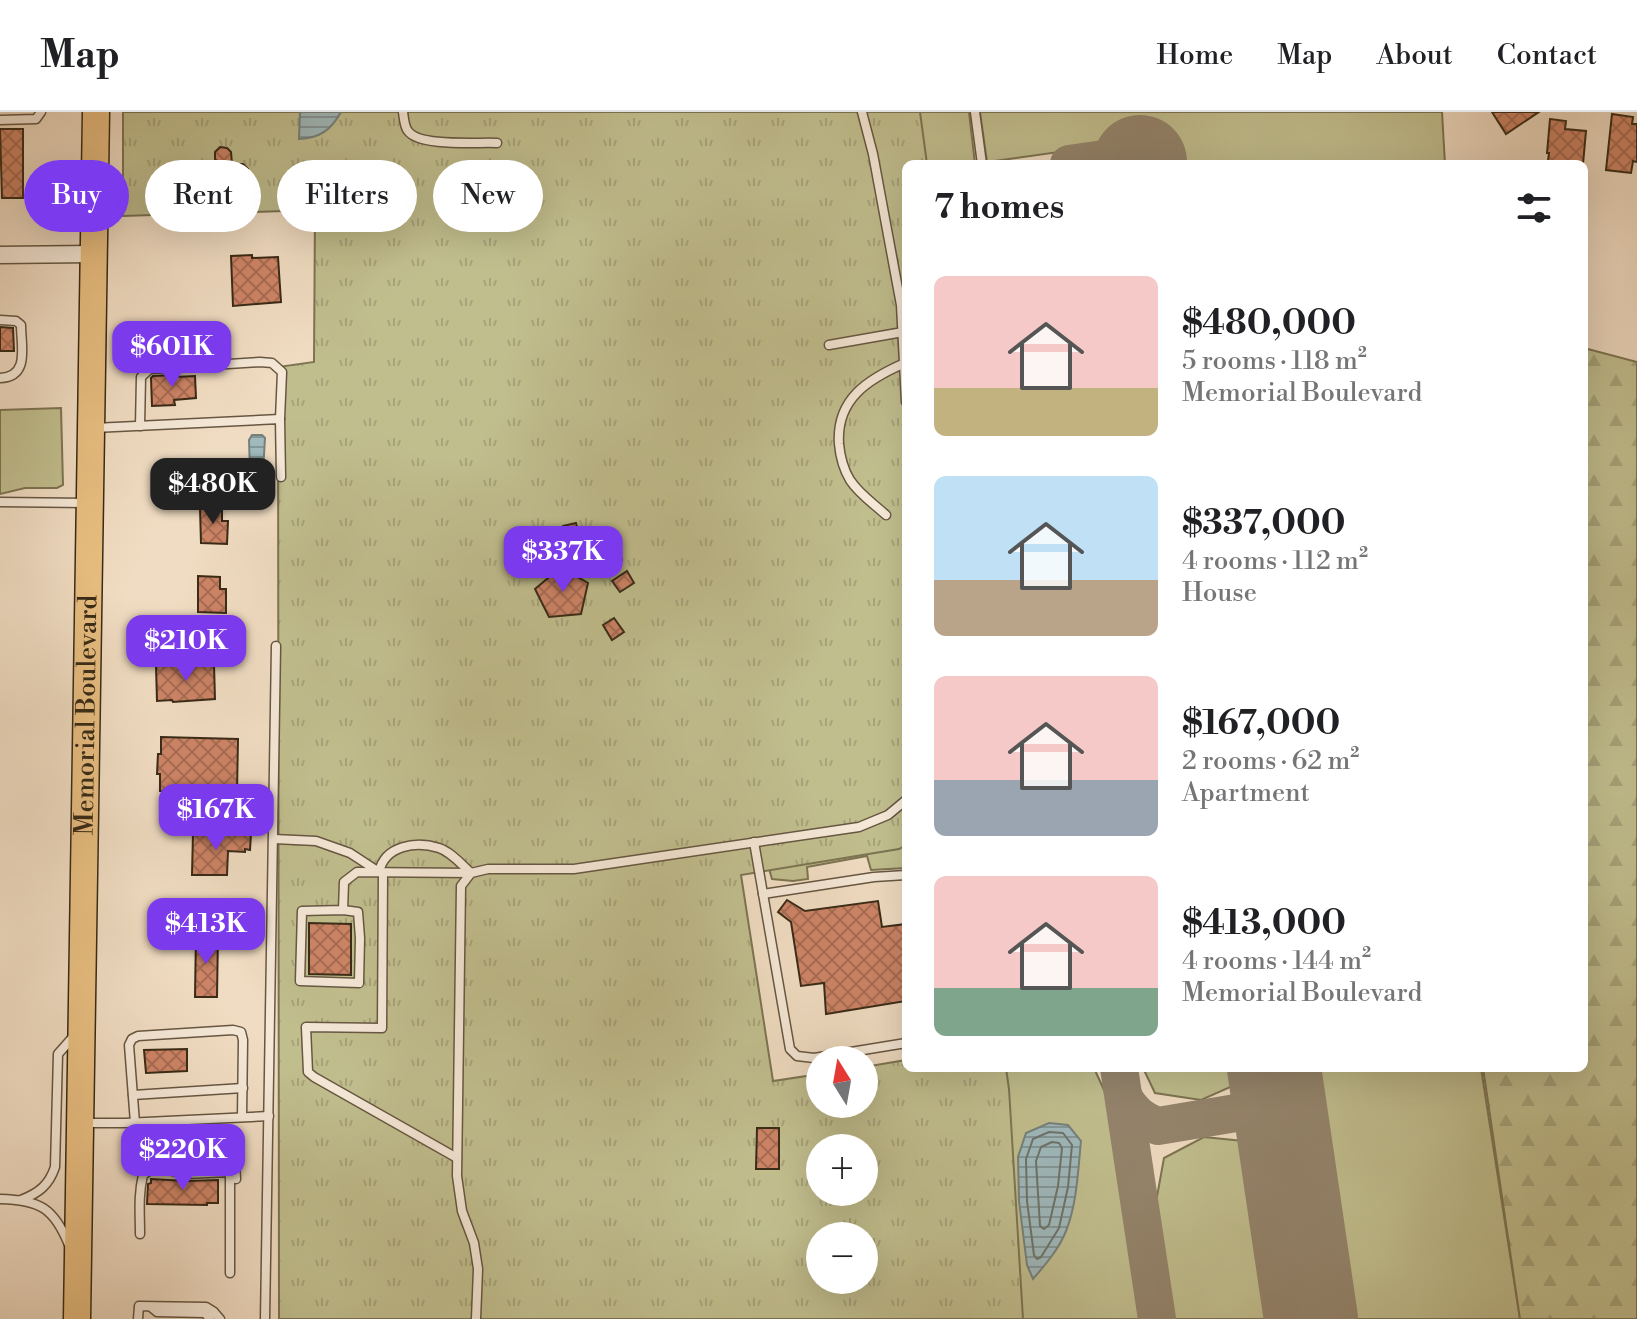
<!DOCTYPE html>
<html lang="en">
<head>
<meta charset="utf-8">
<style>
  :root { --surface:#fff; --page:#f6f6f6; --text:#202124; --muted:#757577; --line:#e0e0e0; --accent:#7c3aed }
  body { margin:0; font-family:"Libre Bodoni",serif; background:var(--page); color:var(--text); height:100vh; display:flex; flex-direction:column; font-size:30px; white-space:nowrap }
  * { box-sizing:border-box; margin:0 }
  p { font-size:26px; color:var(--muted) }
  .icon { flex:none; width:44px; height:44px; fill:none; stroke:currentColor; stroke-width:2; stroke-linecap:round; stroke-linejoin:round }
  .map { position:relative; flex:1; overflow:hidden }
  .sheet { position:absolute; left:902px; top:48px; width:686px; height:912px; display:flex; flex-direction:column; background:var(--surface); border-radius:12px; box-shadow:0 8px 32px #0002 }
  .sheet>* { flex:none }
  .guide { position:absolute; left:24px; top:48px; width:758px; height:72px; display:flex; gap:16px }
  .needle { width:52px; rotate:349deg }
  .tools { position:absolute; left:806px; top:934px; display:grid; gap:16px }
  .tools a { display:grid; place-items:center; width:72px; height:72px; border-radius:50%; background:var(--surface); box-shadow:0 8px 32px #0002; font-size:40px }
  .price { position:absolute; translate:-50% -68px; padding:0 18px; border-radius:16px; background:var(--accent); color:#fff; font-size:26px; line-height:52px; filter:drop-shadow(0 2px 4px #0008) }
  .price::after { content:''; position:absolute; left:50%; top:48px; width:24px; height:18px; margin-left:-12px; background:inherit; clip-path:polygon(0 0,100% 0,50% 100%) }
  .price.active { background:#222; color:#fff }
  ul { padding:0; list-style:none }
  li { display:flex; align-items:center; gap:24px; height:200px; padding:0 32px }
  li span { display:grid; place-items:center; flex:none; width:224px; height:160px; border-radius:12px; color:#555 }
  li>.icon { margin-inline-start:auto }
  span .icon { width:96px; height:96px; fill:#fffc; stroke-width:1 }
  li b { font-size:34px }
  h2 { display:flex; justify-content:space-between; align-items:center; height:96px; padding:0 32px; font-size:34px }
  .chip { padding:0 28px; border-radius:36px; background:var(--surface); box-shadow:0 8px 32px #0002; font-size:28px; line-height:72px }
  .chip.active { background:var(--accent); color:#fff }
  header { display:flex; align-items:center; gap:48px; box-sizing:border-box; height:112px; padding:0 40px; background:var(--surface); border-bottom:2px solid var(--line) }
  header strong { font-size:38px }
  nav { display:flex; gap:44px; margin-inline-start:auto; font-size:28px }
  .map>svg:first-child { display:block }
</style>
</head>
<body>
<header>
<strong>Map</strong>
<nav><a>Home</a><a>Map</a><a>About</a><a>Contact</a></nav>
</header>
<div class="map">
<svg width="1637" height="1207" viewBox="0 0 1637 1207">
  <defs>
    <pattern id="forest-firs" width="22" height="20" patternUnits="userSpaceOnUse" patternTransform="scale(2)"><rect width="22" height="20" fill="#c1be8e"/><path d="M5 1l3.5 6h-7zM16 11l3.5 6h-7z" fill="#a7a37a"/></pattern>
    <pattern id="park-tufts" width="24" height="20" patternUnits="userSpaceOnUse" patternTransform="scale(2)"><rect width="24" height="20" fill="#c1be8e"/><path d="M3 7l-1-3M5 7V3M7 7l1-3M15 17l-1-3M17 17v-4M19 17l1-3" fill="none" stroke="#a7a37a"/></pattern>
    <pattern id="water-rules" width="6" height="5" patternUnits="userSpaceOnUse" patternTransform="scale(2)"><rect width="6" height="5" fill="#9fb9bd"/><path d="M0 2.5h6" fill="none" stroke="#839799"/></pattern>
    <pattern id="building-cross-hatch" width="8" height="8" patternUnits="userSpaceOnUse" patternTransform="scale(2)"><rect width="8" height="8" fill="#cd8466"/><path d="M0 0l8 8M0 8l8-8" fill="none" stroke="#a76c53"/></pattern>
  </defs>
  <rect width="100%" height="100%" fill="#f0dcc2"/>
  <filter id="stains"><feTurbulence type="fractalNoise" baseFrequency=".0025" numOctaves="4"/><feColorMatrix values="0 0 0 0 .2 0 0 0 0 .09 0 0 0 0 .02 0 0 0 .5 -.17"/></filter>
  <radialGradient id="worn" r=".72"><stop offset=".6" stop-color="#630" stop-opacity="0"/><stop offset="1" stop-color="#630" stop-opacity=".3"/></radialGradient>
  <g fill="#c1be8e" stroke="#7d7452" stroke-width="2" fill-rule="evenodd">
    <path d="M871 0H969L975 52H906Z"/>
    <path d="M980 0H1442L1445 52H1171L1166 25 987 50Z"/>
    <path d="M61 296 63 373 57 376H25L0 382V298Z"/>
    <path d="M906 698V756L871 758 867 744 807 755 808 767 793 769 772 767 768 753Z"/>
    <path d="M906 956H1094L1114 1000 1146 1207H728L820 992H864ZM820 1036H864V1080H820ZM820 1124H864V1168H820Z"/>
    <path d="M1143 956H1242L1244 969 1201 988 1155 981Z"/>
    <path d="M1306 956H1481L1520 1207H1343Z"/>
    <path d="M1204 1025 1253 1030 1279 1207H1168L1152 1112 1164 1046Z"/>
  </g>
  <path fill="url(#forest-firs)" stroke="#7d7452" stroke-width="2" d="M1584 236 1637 250V1207H1520L1483 956H1584Z"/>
  <path fill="url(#park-tufts)" stroke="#7d7452" stroke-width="2" fill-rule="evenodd" d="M123 0H920L927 52H906V733L899 737 741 763 773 969 820 962V992H864V955L906 948V956H1006L1009 977 1023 1207H279L278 255 314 250 315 98 123 104ZM820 1036H864V1080H820ZM820 1124H864V1168H820Z"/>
  <g fill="url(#water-rules)" stroke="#76807b" stroke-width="2">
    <path d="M300 0H341C331 18 320 26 299 27Z"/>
    <path d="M252 323H262L265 326 263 359 259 361 250 360 249 328Z"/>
    <path d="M1049 1011 1068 1013 1081 1029C1078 1058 1077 1092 1066 1119 1059 1137 1045 1153 1033 1167L1027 1153 1019 1089 1018 1045 1026 1021Z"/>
  </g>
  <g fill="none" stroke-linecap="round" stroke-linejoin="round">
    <g stroke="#6c726a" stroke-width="2">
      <path d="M1049 1020 1063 1021 1072 1033 1068 1075 1059 1116 1041 1145 1037 1147 1034 1143 1027 1089 1026 1047 1033 1027Z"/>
      <path d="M1052 1030 1059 1031 1062 1036 1058 1074 1049 1113 1044 1117 1040 1114 1036 1049 1041 1035Z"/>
    </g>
    <g stroke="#94846c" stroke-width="38">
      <path d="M1069 52 1104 47 1140 50"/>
      <path d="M1119 956 1157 1207"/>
      <path d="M1124 986C1133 1001 1142 1008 1158 1014L1248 999C1268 1004 1277 1015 1285 1033"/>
      <path d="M1248 999C1267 989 1272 977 1273 956"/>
    </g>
    <g stroke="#94846c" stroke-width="94">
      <path d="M1140 50V52"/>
      <path d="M1274 956 1311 1207"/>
    </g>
  </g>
  <g fill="url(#building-cross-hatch)" stroke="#392b17" stroke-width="2">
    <path d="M1492 0H1539L1506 22Z"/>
    <path d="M1612 2 1633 5 1632 12H1637V50L1633 49 1631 61 1606 58Z"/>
    <path d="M1550 7 1566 9 1565 17 1586 19 1583 52 1548 49 1549 41H1547Z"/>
    <path d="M0 17H23V86H2Z"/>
    <path d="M220 35 227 36 231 40 232 52H243L248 57V64L244 69 236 70 231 64V53L220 52 215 47V40Z"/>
    <path d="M252 143V146L278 145 281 190 233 194 231 144Z"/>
    <path d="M0 215 13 216 14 239H0Z"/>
    <path d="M173 263 174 265 195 264 196 286 174 288 175 293 152 294 151 266 153 264Z"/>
    <path d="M200 396H222V409H228L227 432 201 431Z"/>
    <path d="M576 411 580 427 568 431 563 414Z"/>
    <path d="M618 435 622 448 605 452 601 439Z"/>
    <path d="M561 455 588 471 581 502 549 505 535 477Z"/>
    <path d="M627 459 634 471 620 480 612 469Z"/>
    <path d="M198 464 220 465V477H226V501L198 500Z"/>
    <path d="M614 506 624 520 612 528 603 513Z"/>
    <path d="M212 552 214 553 215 587 173 590 172 588 157 589 156 554Z"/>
    <path d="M161 625 238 627 237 681 160 679V662H157L158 642H161Z"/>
    <path d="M193 721 251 722 250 738 245 737V740L228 739 227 763H192Z"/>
    <path d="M787 788 805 799 878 789 882 815 906 812V889L826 902 824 871 801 874 791 810 778 800Z"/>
    <path d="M309 811 351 812V863L309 862Z"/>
    <path d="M196 822H218L217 885H195Z"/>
    <path d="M187 937V959L146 961 144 938Z"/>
    <path d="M757 1016H779V1057H756Z"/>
    <path d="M151 1067 186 1069 218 1068V1091H207V1093L147 1092 148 1072 151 1071Z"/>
  </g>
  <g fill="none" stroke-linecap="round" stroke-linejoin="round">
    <defs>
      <g id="lane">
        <path d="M403 0C404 6 404 14 408 19 419 35 478 30 497 31"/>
        <path d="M862 0 873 42 901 193 906 290"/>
        <path d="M975 0 982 52"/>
        <path d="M0 8 36 7 41 0"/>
        <path d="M0 208 16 209 21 213C21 234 30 265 0 266"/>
        <path d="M829 233 903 220"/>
        <path d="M140 314 141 265 150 257 260 250 272 251 282 260 280 307"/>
        <path d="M94 316 280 307 281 365"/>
        <path d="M0 390 87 391"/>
        <path d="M886 403C874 392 859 382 850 368 844 358 840 343 839 332 836 287 868 267 905 251"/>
        <path d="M274 727 316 729 350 741 379 760C385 733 416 729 439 736 451 740 461 752 470 760"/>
        <path d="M754 730 790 937 797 944 814 946 906 931"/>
        <path d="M383 761 382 916 306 915 308 960 314 965 457 1046"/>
        <path d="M763 782 874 765 906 763"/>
        <path d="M343 798 302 799 300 869 359 871 360 826 358 800 343 798 344 770 357 760 471 761"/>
        <path d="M133 983 243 976"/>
        <path d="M84 1011H125L269 1004"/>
        <path d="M135 1011 129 933 132 927 138 924 233 918 241 920 243 928 242 1005"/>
        <path d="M160 1055 207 1050H224L235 1053 236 1067"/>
        <path d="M0 1087C40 1088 54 1096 69 1133"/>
        <path d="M21 1088C39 1081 49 1073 55 1055L58 942 74 924"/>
        <path d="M140 1122C140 1102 138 1083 143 1063L155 1055 186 1062 230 1060V1161"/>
        <path d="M151 1195 157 1200 205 1201 210 1207"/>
        <path d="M138 1207 139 1194 206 1195 214 1200 220 1207"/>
        <path d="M265 1207 276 534"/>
        <path d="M476 1207 478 1157 474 1131 462 1099 457 1064 461 774 471 761 488 757H574L859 715 888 703 906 688"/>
      </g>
      <path id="street" d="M0 143 92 142"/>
      <g id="primary">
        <path id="s1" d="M77 1207 96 0"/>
      </g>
    </defs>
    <use href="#lane" stroke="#675742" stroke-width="11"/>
    <use href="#street" stroke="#675742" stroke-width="19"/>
    <use href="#primary" stroke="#392b17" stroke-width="29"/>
    <use href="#lane" stroke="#f5e8d7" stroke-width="8"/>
    <use href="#street" stroke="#f5e8d7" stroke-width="16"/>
    <use href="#primary" stroke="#e8be81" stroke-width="26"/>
  </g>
  <g text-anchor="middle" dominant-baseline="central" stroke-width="6" stroke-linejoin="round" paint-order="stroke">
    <g font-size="26" fill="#392b17" stroke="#f5e8d7">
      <text stroke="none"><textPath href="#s1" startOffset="604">Memorial Boulevard</textPath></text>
    </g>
  </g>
  <rect width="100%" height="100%" filter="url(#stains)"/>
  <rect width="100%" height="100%" fill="url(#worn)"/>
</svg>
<div class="tools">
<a><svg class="needle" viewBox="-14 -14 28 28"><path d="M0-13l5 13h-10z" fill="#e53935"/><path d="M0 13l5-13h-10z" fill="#757577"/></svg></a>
<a>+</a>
<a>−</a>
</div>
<b class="price" style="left:172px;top:277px">$601K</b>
<b class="price active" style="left:213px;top:414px">$480K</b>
<b class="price" style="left:563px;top:482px">$337K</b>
<b class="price" style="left:186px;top:571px">$210K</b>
<b class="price" style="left:216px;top:740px">$167K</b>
<b class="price" style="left:206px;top:854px">$413K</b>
<b class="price" style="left:183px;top:1080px">$220K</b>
<div class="guide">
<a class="chip active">Buy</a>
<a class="chip">Rent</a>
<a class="chip">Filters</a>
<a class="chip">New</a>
</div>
<section class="sheet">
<h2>7 homes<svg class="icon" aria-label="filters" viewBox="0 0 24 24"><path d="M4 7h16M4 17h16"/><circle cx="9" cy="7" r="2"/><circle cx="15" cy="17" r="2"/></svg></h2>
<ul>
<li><span style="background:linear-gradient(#f6c9c9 70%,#c2b280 0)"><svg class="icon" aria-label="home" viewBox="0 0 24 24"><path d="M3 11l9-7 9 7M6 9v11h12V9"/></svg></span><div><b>$480,000</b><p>5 rooms · 118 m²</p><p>Memorial Boulevard</p></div></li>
<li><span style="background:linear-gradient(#bfe0f5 65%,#b9a48a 0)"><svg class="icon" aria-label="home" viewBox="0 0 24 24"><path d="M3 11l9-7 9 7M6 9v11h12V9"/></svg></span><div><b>$337,000</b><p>4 rooms · 112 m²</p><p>House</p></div></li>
<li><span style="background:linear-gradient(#f6c9c9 65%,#9aa5b1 0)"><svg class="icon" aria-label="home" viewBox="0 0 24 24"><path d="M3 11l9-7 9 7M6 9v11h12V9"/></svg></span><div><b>$167,000</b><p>2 rooms · 62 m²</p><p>Apartment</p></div></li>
<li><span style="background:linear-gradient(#f6c9c9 70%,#7fa58c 0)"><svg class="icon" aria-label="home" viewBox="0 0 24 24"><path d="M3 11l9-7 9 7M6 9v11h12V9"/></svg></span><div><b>$413,000</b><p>4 rooms · 144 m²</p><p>Memorial Boulevard</p></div></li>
</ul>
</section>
</div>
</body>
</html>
